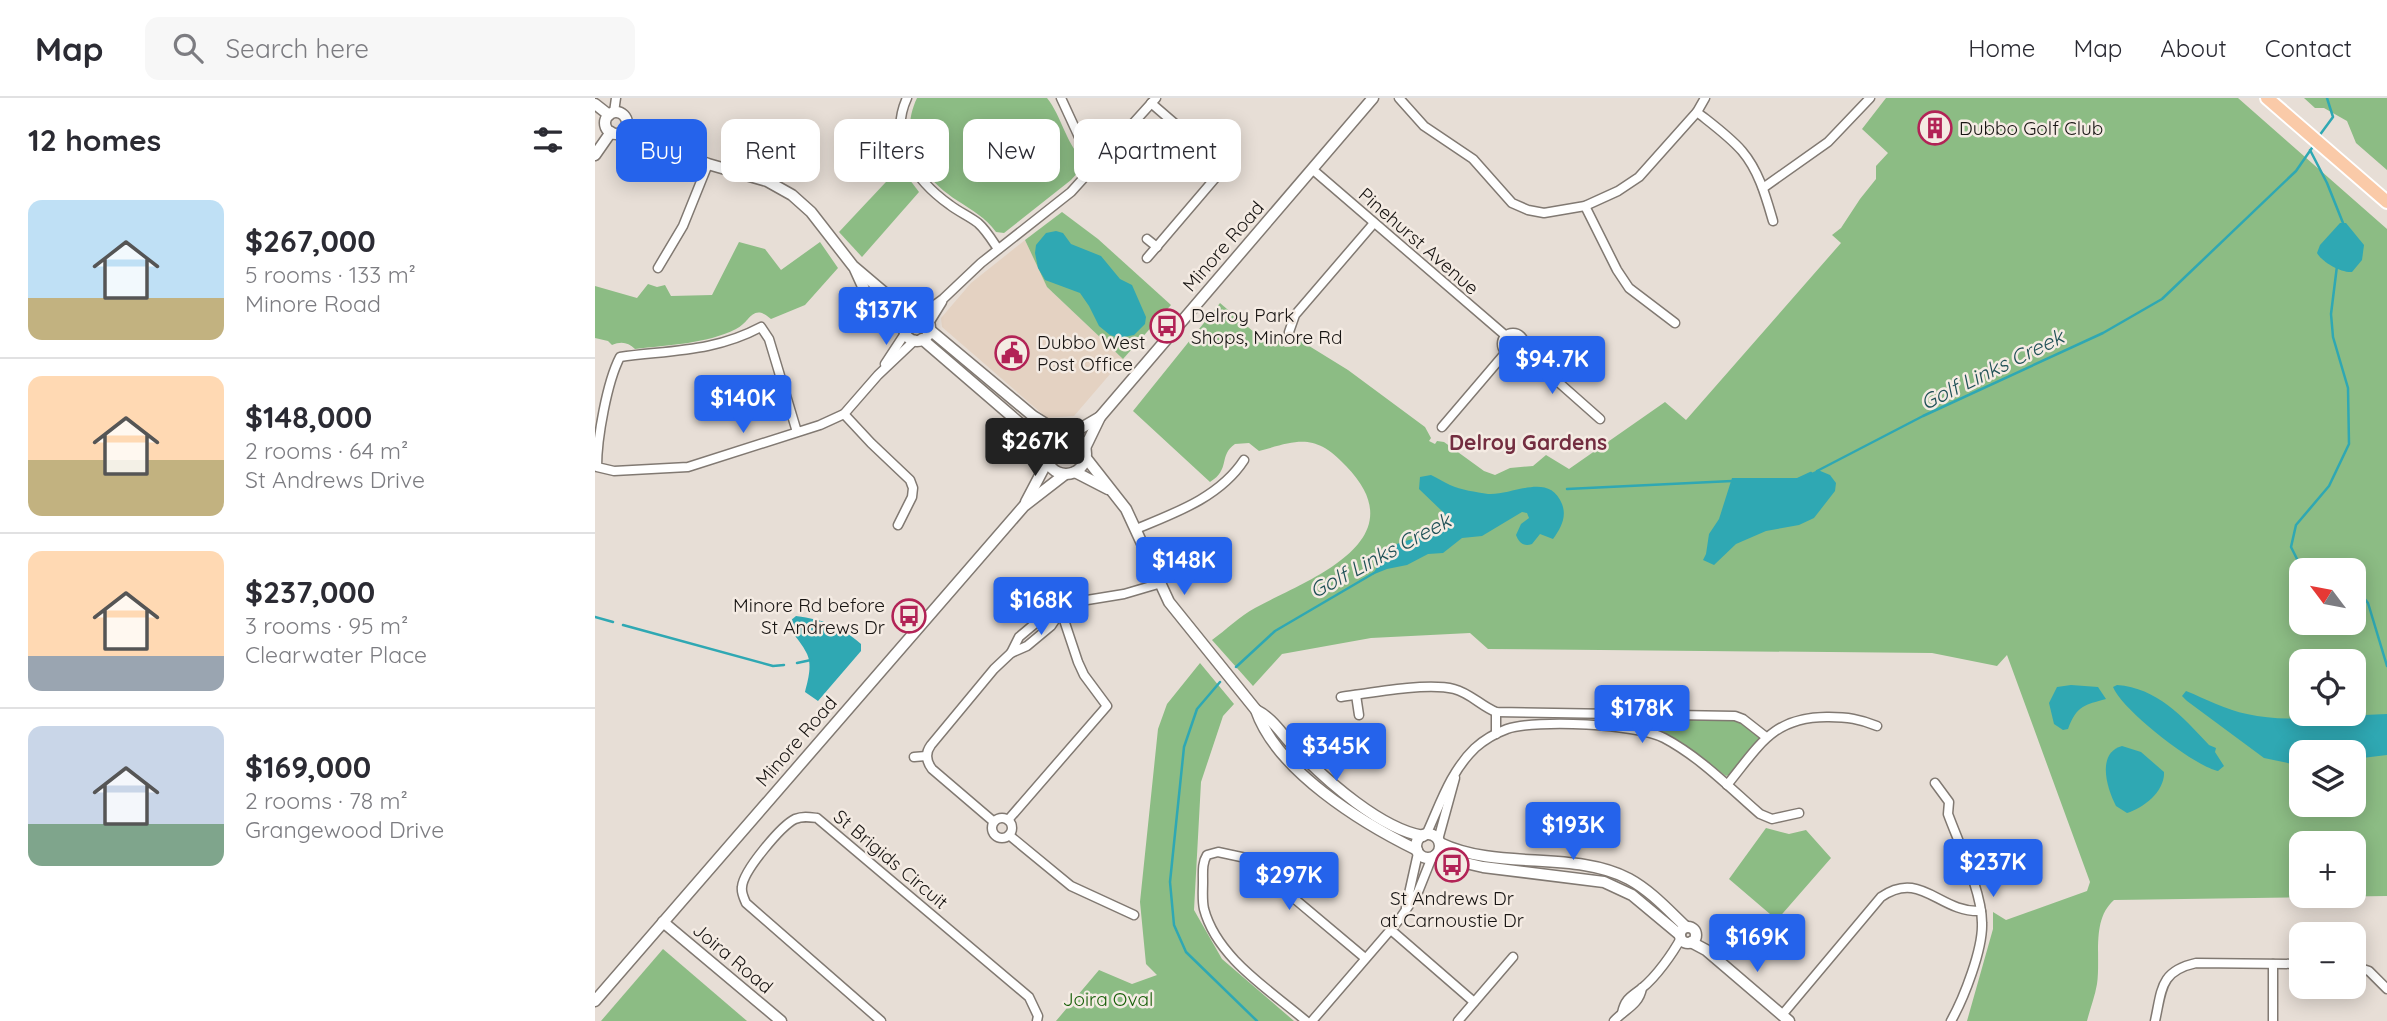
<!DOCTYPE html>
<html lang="en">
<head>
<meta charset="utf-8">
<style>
  :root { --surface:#fff; --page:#f7f7f7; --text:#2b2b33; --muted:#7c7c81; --line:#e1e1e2; --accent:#2563eb }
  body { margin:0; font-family:Quicksand,sans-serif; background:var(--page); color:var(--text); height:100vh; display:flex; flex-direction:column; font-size:26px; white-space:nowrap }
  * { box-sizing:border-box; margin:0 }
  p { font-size:23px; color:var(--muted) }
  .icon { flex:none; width:38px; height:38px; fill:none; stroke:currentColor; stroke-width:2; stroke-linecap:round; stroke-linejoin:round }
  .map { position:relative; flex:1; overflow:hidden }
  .panel { display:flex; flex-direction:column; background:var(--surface); width:595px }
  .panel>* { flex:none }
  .banner { position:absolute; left:21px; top:21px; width:665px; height:63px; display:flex; gap:14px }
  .needle { width:46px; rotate:302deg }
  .controls { position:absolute; left:1694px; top:460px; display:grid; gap:14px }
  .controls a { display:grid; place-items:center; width:77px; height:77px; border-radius:14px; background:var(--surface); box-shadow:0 4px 18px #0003; font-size:35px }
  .price { position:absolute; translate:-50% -60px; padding:0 16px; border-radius:7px; background:var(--accent); color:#fff; font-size:23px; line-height:46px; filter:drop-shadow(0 2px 4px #0008) }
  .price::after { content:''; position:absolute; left:50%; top:42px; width:21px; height:16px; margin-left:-10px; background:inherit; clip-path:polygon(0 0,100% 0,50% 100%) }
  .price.on { background:#222; color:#fff }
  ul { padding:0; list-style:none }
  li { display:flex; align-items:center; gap:21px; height:175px; padding:0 28px }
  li+li { border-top:2px solid var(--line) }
  li span { display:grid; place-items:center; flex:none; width:196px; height:140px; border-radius:14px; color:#555 }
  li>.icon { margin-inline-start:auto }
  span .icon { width:84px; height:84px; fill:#fffc; stroke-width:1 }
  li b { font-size:30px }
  h2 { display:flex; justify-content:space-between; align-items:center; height:84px; padding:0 28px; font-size:30px }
  .tag { padding:0 24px; border-radius:14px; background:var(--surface); box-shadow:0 4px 18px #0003; font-size:24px; line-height:63px }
  .tag.on { background:var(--accent); color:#fff }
  header { display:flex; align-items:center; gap:42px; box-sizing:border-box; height:98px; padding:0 35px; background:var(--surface); border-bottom:2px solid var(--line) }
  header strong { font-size:33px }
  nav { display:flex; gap:38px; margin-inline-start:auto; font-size:24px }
  .search { width:490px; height:63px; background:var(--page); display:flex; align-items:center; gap:18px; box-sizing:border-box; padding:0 24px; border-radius:14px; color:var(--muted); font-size:26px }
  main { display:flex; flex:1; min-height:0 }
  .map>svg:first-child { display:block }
</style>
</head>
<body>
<header>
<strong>Map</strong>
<div class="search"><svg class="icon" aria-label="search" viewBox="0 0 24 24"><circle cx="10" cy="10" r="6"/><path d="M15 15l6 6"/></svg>Search here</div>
<nav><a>Home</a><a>Map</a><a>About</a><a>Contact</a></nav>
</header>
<main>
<section class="panel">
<h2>12 homes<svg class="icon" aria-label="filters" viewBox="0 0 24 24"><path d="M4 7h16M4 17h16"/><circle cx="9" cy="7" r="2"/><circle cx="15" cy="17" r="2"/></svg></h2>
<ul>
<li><span style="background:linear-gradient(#bfe0f5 70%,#c2b280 0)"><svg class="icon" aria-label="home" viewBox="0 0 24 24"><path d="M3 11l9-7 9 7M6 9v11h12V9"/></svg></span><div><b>$267,000</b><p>5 rooms · 133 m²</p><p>Minore Road</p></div></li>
<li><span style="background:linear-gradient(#ffd9b3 60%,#c2b280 0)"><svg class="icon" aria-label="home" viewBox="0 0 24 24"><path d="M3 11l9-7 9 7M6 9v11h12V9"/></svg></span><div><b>$148,000</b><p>2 rooms · 64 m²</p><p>St Andrews Drive</p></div></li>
<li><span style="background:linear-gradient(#ffd9b3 75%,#9aa5b1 0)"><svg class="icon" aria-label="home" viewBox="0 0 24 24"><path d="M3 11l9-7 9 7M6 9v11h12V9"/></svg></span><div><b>$237,000</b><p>3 rooms · 95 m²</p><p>Clearwater Place</p></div></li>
<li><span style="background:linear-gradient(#c9d6e8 70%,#7fa58c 0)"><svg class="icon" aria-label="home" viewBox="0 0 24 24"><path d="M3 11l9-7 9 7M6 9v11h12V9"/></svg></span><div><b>$169,000</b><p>2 rooms · 78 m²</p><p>Grangewood Drive</p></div></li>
</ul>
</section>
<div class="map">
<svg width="1792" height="923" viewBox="0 0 1792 923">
  <rect width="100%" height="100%" fill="#e7ded6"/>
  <path fill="#e4d2c2" d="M430 142 452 189 528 261 479 318 452 320 347 229 346 220 376 185Z"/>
  <g fill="#8cbc84" fill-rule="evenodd">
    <path d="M322 0H452C467 19 470 43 487 61V70L476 82 409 135 401 134C390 119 378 113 363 103 327 80 302 42 322 0Z"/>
    <path d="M1291 0H1643L1792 131V798L1519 802C1496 822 1506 859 1502 886 1500 898 1495 911 1492 923H1372L1398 831V814L1411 822 1492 793 1495 784 1412 557 1402 568 1337 555 893 551 875 535 776 540 687 556 658 588 617 542C631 532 645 518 660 510 714 481 824 443 751 368 720 335 704 342 664 353L654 345 640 346C623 358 636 371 615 384L538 313 625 205 667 241 680 239 690 249 700 248 706 243 753 272 830 329 836 340 834 343 840 346 842 343 849 344 889 373 900 377 915 370 938 368 951 357 974 371 1070 304 1091 322 1246 145 1237 137 1246 130 1265 101 1281 81V68L1293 55 1267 31ZM1706 472H1759V525H1706ZM1706 564H1759V616H1706ZM1706 654H1759V707H1706ZM1706 746H1759V798H1706Z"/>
    <path d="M1709 0H1792V72L1761 45 1752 23 1729 10H1720Z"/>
    <path d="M305 69 324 94 267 159 244 134Z"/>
    <path d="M467 114 503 141 576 207 528 261 452 189 430 142Z"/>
    <path d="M144 144 170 151 186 172 225 144 243 170 210 207 176 221C157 204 155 225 141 231 111 246 73 247 40 251 33 244 26 243 17 247L13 243 0 240V188L42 200 53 186 62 189 70 187 76 198 117 197Z"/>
    <path d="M605 565 639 606 628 618 606 684 599 812 627 861 699 923H461L504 872 537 886 562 877 551 866 545 804 563 631 572 606Z"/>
    <path d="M1052 619 1140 620 1166 638 1165 642 1136 676 1131 678 1082 642 1050 628Z"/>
    <path d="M1171 730 1194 736 1211 732 1236 760 1182 822 1134 781Z"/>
    <path d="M68 851 152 923H6Z"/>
  </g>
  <g fill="#2fa8b3">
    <path d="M1745 125H1751L1769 147 1767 162 1757 174C1746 175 1727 164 1722 155L1725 147Z"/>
    <path d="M461 133 468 135 476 146 506 158 525 181 537 187 551 219 550 226 539 237 524 240 515 237 504 228 494 208 485 195 450 182 443 170 440 155 441 147 451 135Z"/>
    <path d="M1223 372 1235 377 1241 385 1240 393 1219 420 1204 427 1171 433 1141 446 1119 467 1108 462 1111 456 1114 436 1124 421 1137 380H1205Z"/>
    <path d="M836 377C843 380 848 384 855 387 866 392 881 394 893 396 917 398 954 373 967 406 972 419 966 430 958 441L945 436 937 446C929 449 924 445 921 437L926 426 934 420 932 415 927 414 887 438 867 440 848 455 833 456 812 467 792 471 777 477C783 469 790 452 800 447 816 438 846 442 851 420L849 415 824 391 825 379Z"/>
    <path d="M201 518C229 522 244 527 266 546V553L223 603 210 594C213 582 218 566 211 554 204 540 198 540 195 523Z"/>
    <path d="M1476 587 1503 589 1511 601C1490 607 1482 607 1473 631L1468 632 1459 626 1454 605 1462 589Z"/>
    <path d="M1522 587C1562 590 1587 618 1614 647L1621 650 1620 654 1629 668 1623 673C1599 668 1527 612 1518 589Z"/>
    <path d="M1591 593C1611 601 1631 612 1652 616 1697 626 1746 617 1792 616V657L1759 661V654H1706V666L1702 667 1669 660 1592 603 1587 598Z"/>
    <path d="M1527 648 1546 654 1569 674C1570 693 1549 710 1532 715L1521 708C1512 691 1501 655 1527 648Z"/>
  </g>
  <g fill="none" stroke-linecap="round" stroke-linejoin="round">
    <g stroke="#2fa8b3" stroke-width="2.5">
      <path d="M1724 38 1738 19 1732 0"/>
      <path d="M1715 52 1732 85 1748 125"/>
      <path d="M1222 373 1328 318 1508 235 1567 201 1701 73 1719 47"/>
      <path d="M1203 381 1216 375"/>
      <path d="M972 391 1137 383"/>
      <path d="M1720 472 1705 467 1696 449 1701 427 1734 388 1754 346 1753 290 1738 239 1736 216 1742 168"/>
      <path d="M1759 488 1773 505 1792 568"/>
      <path d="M0 519 18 524"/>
      <path d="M28 527 178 568 189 567"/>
      <path d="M202 565 216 562"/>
      <path d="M641 569 680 533 779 475"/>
      <path d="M625 584 602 611 589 649 575 784 579 827 591 854 662 923"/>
    </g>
    <defs>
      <g id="minor">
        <path d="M312 0C292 43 321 83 355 107 364 114 374 118 383 125 391 132 397 142 403 151"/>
        <path d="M466 0 484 39 506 62"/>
        <path d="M804 0 829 28 878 61 917 105 933 112 949 115 990 108 1023 93 1044 79 1102 14 1110 0"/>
        <path d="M19 14 21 0"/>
        <path d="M1102 14C1117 26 1135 39 1147 53 1164 73 1171 99 1178 123"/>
        <path d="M285 27H304"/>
        <path d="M717 71 911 238"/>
        <path d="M1168 90 1233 44 1275 0"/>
        <path d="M990 108 1022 172 1034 190 1080 225"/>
        <path d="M552 141 562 149"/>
        <path d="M552 160 622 78 626 69 622 62 556 5"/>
        <path d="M63 170 88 128 113 66"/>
        <path d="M326 217 348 201 386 165 476 94 561 0"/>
        <path d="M334 225 347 204"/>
        <path d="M694 234 700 217 779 125"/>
        <circle cx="918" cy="246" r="11"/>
        <path d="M927 252 1005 321"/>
        <path d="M290 266 311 234"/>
        <path d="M249 316 276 345 315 382 318 390 317 399 303 427"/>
        <path d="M847 329 911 254"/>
        <path d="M202 334 174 241 166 229C119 254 76 252 25 259 12 284 2 340 2 369L19 373 93 369 225 327 249 316 283 277 320 242"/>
        <path d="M541 431C580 415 625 399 649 362"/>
        <path d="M416 555 424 539 449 518 486 503 529 496 563 486"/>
        <path d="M761 597 764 617"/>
        <path d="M746 599C774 595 832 584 859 591 875 595 886 608 901 614L1140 618 1148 621 1171 639"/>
        <path d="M901 614V636"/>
        <path d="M319 659 331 658"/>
        <path d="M1340 685 1354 704 1353 716C1364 746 1387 794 1387 825 1388 851 1369 900 1356 923"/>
        <path d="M1132 687C1164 648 1178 618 1234 619 1252 619 1265 621 1282 628"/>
        <circle cx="407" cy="730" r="10"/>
        <path d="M413 722 512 608 489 577 483 564 466 513"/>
        <path d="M399 724 337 671C331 663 330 655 336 647L399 571 416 555 432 548 456 528 466 513"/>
        <path d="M414 737 476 788 539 817"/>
        <path d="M831 737C845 707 855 674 880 650 889 642 901 635 912 631 942 621 1042 626 1069 640 1105 659 1135 690 1165 716L1177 721 1204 715"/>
        <path d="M843 742 860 680"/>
        <path d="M811 809 823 755"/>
        <path d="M796 832 879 904"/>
        <path d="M1678 866V923"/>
        <path d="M1759 868 1774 873 1792 891"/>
        <path d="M1027 915C1030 900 1037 898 1047 890 1061 879 1078 855 1086 840"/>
        <path d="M1187 917 1286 799C1326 771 1344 815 1386 813"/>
        <path d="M286 923 151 805C149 800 146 795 147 789 148 773 186 728 200 721 208 718 214 719 222 720L434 899 443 918 442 923"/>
        <path d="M711 923C675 892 622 860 609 811 607 802 608 793 608 784 608 774 607 765 612 757L623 754 651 760 770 860"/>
        <path d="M717 923 804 822 823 794 837 759"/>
        <path d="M863 923 918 859"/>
        <path d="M1019 923C1030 911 1044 907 1047 890"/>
        <path d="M1560 923C1567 891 1565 873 1601 865L1706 866"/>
      </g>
      <g id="tertiary">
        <path d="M0 6 14 17"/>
        <circle cx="21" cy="25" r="11"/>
        <path d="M31 29 79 53 113 66 172 83 197 97 216 114 258 168 317 218"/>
        <path d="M0 57 16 34"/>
        <path d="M260 171 270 193 310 227"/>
        <circle cx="322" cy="230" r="13"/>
        <path d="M335 232 438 318 467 336"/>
        <path d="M327 241 428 328 451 352"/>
        <circle cx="471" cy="356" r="20"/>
        <path d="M476 336 505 319"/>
        <path d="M490 350 505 319 778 0"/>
        <path d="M491 360 531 411 574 504 661 612C682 673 767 725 822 752"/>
        <path d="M480 374 513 391"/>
        <path d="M431 404 452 364"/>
        <path d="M661 612C679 621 688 639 703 653 732 683 786 731 828 738"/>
        <circle cx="833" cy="748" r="12"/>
        <path d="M845 745C903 773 980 752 1034 781 1056 793 1073 812 1091 829"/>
        <path d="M840 758 888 769 1009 784 1037 797 1085 837"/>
        <path d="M68 824 186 923"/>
        <circle cx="1093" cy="837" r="8"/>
        <path d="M1096 844 1111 852 1194 923"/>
        <path d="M0 903 429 408 469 377"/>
      </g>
      <path id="trunk" d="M1672 0 1792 104"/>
    </defs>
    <use href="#minor" stroke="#817972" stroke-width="11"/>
    <use href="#tertiary" stroke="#817972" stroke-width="13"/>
    <use href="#trunk" stroke="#fff" stroke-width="16"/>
    <use href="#minor" stroke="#fff" stroke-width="8"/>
    <use href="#tertiary" stroke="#fff" stroke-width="10"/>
    <use href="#trunk" stroke="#facaa8" stroke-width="12"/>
  </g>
  <defs>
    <symbol id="building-ring" viewBox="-11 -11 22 22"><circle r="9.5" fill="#f4ebe3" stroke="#b22356" stroke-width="1.5"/><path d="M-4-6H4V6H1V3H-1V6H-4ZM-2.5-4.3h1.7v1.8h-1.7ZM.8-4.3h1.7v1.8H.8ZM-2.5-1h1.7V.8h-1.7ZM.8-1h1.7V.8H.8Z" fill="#b22356"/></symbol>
    <symbol id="bus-ring" viewBox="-11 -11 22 22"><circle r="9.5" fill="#f4ebe3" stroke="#b22356" stroke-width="1.5"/><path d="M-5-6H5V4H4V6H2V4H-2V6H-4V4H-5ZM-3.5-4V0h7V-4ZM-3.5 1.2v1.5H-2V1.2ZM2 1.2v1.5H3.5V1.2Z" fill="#b22356"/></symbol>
    <symbol id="civic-ring" viewBox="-11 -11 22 22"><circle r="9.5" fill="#f4ebe3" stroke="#b22356" stroke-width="1.5"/><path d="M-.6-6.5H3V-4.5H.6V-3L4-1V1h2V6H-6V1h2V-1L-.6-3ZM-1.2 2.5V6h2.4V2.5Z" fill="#b22356"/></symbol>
  </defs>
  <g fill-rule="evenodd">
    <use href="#building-ring" x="1321" y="11" width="38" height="38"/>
    <use href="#bus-ring" x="553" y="209" width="38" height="38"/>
    <use href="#civic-ring" x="398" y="236" width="38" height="38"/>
    <use href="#bus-ring" x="295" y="499" width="38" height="38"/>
    <use href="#bus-ring" x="838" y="748" width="38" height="38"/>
  </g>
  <g text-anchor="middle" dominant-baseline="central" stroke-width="5" stroke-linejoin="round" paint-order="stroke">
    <g font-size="19" fill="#181513" stroke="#f4ebe3" text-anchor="start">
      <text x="1364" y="30">Dubbo Golf Club</text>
      <text x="596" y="217">Delroy Park<tspan x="596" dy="22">Shops, Minore Rd</tspan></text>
      <text x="442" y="244">Dubbo West<tspan x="442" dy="22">Post Office</tspan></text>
      <text x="290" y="507" text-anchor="end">Minore Rd before<tspan x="290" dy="22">St Andrews Dr</tspan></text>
      <text x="857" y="800" text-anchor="middle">St Andrews Dr<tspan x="857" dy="22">at Carnoustie Dr</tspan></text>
    </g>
    <g font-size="19" fill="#181513" stroke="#f4ebe3">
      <text transform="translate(824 143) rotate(41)">Pinehurst Avenue</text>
      <text transform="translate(628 148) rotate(-49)">Minore Road</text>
      <text transform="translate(201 643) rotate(-49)">Minore Road</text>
      <text transform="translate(296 761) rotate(40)">St Brigids Circuit</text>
      <text transform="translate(138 860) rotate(40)">Joira Road</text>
    </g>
    <g font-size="19" fill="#185f09" stroke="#f4ebe3">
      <text x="513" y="901">Joira Oval</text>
    </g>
    <g font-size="21" font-style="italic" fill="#205157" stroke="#f4ebe3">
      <text transform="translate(1397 271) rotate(-26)">Golf Links Creek</text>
      <text transform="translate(785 457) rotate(-28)">Golf Links Creek</text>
    </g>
    <g font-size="21" font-weight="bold" fill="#732d40" stroke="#f4ebe3">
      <text x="933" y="344">Delroy Gardens</text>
    </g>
  </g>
</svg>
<div class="controls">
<a><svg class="needle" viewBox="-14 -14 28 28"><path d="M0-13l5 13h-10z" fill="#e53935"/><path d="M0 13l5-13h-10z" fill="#7c7c81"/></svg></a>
<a><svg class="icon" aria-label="locate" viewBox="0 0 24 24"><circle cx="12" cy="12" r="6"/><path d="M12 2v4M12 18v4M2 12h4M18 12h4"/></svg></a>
<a><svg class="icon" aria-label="layers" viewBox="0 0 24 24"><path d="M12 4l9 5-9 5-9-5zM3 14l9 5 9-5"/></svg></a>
<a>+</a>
<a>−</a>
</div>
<b class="price" style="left:291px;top:249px">$137K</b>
<b class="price" style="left:957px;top:298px">$94.7K</b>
<b class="price" style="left:148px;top:337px">$140K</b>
<b class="price on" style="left:440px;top:380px">$267K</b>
<b class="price" style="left:589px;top:499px">$148K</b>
<b class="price" style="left:446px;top:539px">$168K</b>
<b class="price" style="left:1047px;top:647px">$178K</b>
<b class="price" style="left:741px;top:685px">$345K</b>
<b class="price" style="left:978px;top:764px">$193K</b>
<b class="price" style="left:1398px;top:801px">$237K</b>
<b class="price" style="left:694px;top:814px">$297K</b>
<b class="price" style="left:1162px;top:876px">$169K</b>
<div class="banner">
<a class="tag on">Buy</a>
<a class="tag">Rent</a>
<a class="tag">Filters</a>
<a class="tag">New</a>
<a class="tag">Apartment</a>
</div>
</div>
</main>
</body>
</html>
